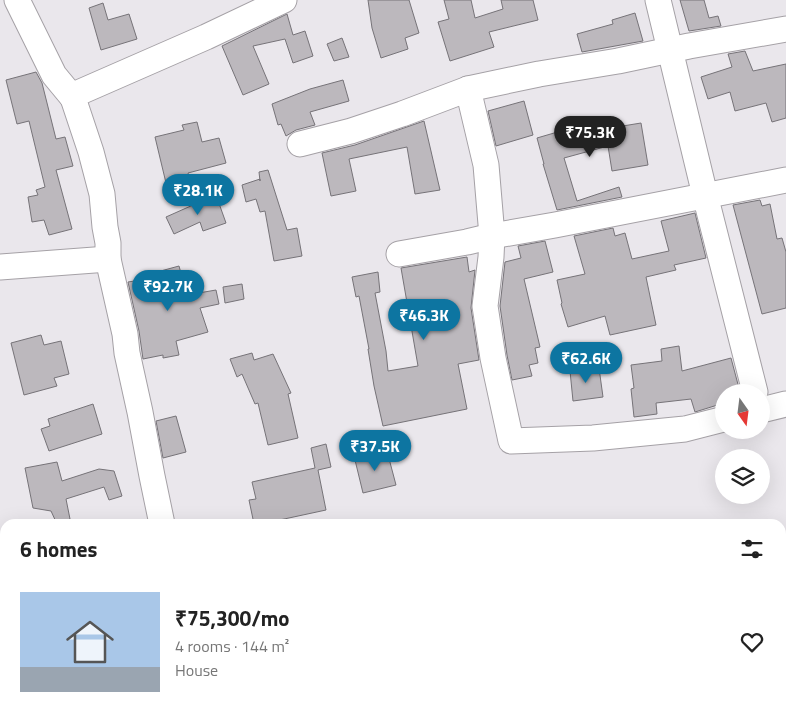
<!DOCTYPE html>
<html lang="en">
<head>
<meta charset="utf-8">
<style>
  :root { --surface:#fff; --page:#f2f2f2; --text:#222; --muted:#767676; --accent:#0d75a1 }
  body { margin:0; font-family:"Titillium Web",sans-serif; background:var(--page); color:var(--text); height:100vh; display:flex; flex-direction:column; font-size:19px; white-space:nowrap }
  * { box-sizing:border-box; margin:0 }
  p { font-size:16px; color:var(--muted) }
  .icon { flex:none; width:28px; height:28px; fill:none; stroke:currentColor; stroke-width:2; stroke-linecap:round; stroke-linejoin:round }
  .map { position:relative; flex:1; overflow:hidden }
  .drawer { position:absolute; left:0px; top:519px; width:786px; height:196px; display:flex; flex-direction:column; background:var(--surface); border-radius:15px 15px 0 0; box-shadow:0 5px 20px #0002 }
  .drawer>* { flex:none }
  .needle { width:32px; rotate:166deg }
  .buttons { position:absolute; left:715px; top:384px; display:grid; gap:10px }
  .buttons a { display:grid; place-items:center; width:55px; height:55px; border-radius:50%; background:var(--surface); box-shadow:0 5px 20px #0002; font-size:25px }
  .price { position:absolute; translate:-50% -42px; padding:0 11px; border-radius:18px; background:var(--accent); color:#fff; font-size:16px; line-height:32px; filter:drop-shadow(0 1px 2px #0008) }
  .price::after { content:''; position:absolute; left:50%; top:30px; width:15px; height:11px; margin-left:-8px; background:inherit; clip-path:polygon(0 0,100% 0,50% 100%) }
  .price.active { background:#222; color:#fff }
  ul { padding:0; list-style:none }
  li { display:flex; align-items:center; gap:15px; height:125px; padding:0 20px }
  li span { display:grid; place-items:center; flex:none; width:140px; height:100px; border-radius:0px; color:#555 }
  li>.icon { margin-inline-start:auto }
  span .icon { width:60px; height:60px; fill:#fffc; stroke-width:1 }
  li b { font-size:21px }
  h2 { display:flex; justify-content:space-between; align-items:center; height:60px; padding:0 20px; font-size:21px }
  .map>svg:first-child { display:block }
</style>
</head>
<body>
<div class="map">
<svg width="786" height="714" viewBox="0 0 786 714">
  <rect width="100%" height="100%" fill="#eae7ec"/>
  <g fill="#bcb8bd" stroke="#767378">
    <path d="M368 0H409L419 33 405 38 408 49 381 58 372 28Z"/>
    <path d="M444 0H471L475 18 503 9 501 0H533L538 20 489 32 494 47 450 61 438 22 449 19Z"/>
    <path d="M680 0H704L709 18 718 16 721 26 689 31Z"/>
    <path d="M103 3 108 20 129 14 137 39 101 50 89 8Z"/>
    <path d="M635 13 643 41 582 52 577 34 613 24 612 20Z"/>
    <path d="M287 14 293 35 305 31 313 56 293 63 285 39 253 46 269 84 243 95 222 46Z"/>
    <path d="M342 38 349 57 334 61 327 44Z"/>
    <path d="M745 51 753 71 786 64V118L772 122 766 103 735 111 730 92 708 99 701 77 732 67 728 54Z"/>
    <path d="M36 72 42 83 56 139 65 137 73 166 56 170 72 229 49 235 44 220 32 222 28 197 38 195 36 190 45 187 29 121 17 124 6 80Z"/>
    <path d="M343 80 349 101 310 112 315 125 296 130 286 136 281 124 278 125 272 104 310 89Z"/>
    <path d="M524 101 533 135 496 146 488 111Z"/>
    <path d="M424 121 440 190 415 194 407 147 349 159 356 191 331 196 322 153 355 145Z"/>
    <path d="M197 122 202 142 219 138 226 163 188 173 189 177 166 183 155 137 184 130 182 125Z"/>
    <path d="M641 123 648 165 612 171 608 146 564 158 577 201 619 187 622 197 557 210 543 164H544L537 138 578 126 580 133Z"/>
    <path d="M268 170 287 230 297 228 302 256 274 261 265 211 260 212 256 199 246 202 242 185 260 179V181L259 172Z"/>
    <path d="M216 195 226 223 203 231 200 222 174 234 166 217 193 205V203Z"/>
    <path d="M760 200 762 206 770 204 777 239 782 238 786 252V308L762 314 733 205Z"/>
    <path d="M695 213 706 258 674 265 676 270 646 277 656 325 610 335 605 316 568 327 561 304 562 303 557 280 585 274 574 236 613 228 615 236 625 233 632 259 669 251 661 221Z"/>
    <path d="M545 241 553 272 524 279 540 347 535 348 538 363 529 365 532 376 512 380 507 355 500 306 505 262 521 258 518 246Z"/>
    <path d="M467 257 469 272 475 270 471 308 479 360 458 364 467 409 383 426 374 386 368 349H369L359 296 356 297 352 277 378 272 380 292 375 293 386 351 388 371 418 366 401 268Z"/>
    <path d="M179 266 187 295 216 290 219 304 200 308 208 332 176 341 179 355 163 358V355L143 359 139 331 128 282 147 279 146 275Z"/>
    <path d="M242 284 244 299 225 303 223 287Z"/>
    <path d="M41 335 44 345 61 341 69 374 54 378 57 386 24 395 11 343Z"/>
    <path d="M679 346 682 371 731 358 740 392H724V403L695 412 691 399 656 403 657 414 634 417 631 389 634 388 631 365 662 361 661 349Z"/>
    <path d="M252 353 254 360 273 354 291 393 288 394 298 438 268 445 258 403 255 404 242 374 237 377 230 359Z"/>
    <path d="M599 368 603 397 573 401 570 371Z"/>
    <path d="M93 404 102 434 49 451 41 429 50 426 48 419Z"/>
    <path d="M176 416 186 452 163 458 156 421Z"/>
    <path d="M326 444 331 467 318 470 326 510 261 524H254L249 500 256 499 252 482 315 468 311 448Z"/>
    <path d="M387 451 396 485 363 493 355 460Z"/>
    <path d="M57 462 62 481 99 469 114 471 122 496 109 500 104 487 66 499 70 519 57 524 51 511 33 508 25 468Z"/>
  </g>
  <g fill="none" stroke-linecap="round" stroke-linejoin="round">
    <defs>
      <g id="minor">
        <path d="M17 0 54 75 73 98"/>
        <path d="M658 0 705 195 755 392"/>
        <path d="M468 89 486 165 492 236 491 257 485 306 493 358 511 441 593 438 685 429 724 419"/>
        <path d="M300 144 351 131 402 114 468 89 539 74 618 61 689 46 786 29"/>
        <path d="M399 254 467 242 492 236 555 225 786 180"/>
        <path d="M0 267 108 259"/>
        <path d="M761 410 786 404"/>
        <path d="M162 524 152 476 140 412 127 353 125 334 108 259V243L105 227 102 194 91 152 73 98 78 93 206 37 284 0"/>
        <path d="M205 710 206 714"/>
      </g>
      <g id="highway">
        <path d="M781 674 786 672"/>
        <path d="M680 714 690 710"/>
        <path d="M780 714 786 711"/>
      </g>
    </defs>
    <use href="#minor" stroke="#a5a1a6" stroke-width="27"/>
    <use href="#highway" stroke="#a5a1a6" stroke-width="29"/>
    <use href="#minor" stroke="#fff" stroke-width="25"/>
    <use href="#highway" stroke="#fff" stroke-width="28"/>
  </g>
</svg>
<div class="buttons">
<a><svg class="needle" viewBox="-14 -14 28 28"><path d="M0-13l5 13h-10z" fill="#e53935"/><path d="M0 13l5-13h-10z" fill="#767676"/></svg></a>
<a><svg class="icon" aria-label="layers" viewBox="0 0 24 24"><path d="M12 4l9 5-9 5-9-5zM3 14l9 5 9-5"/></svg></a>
</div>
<b class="price active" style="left:590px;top:158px">₹75.3K</b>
<b class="price" style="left:198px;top:216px">₹28.1K</b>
<b class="price" style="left:168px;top:312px">₹92.7K</b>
<b class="price" style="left:424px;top:341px">₹46.3K</b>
<b class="price" style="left:586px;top:384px">₹62.6K</b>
<b class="price" style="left:375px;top:472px">₹37.5K</b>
<section class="drawer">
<h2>6 homes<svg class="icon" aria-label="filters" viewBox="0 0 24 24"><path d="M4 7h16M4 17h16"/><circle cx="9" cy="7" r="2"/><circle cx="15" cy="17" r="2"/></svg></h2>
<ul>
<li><span style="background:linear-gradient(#a9c7e8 75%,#9aa5b1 0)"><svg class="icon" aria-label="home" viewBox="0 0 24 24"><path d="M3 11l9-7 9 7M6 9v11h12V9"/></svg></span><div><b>₹75,300/mo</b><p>4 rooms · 144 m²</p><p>House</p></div><svg class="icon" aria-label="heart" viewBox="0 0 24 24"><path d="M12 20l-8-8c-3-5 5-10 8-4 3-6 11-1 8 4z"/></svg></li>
</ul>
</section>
</div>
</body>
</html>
